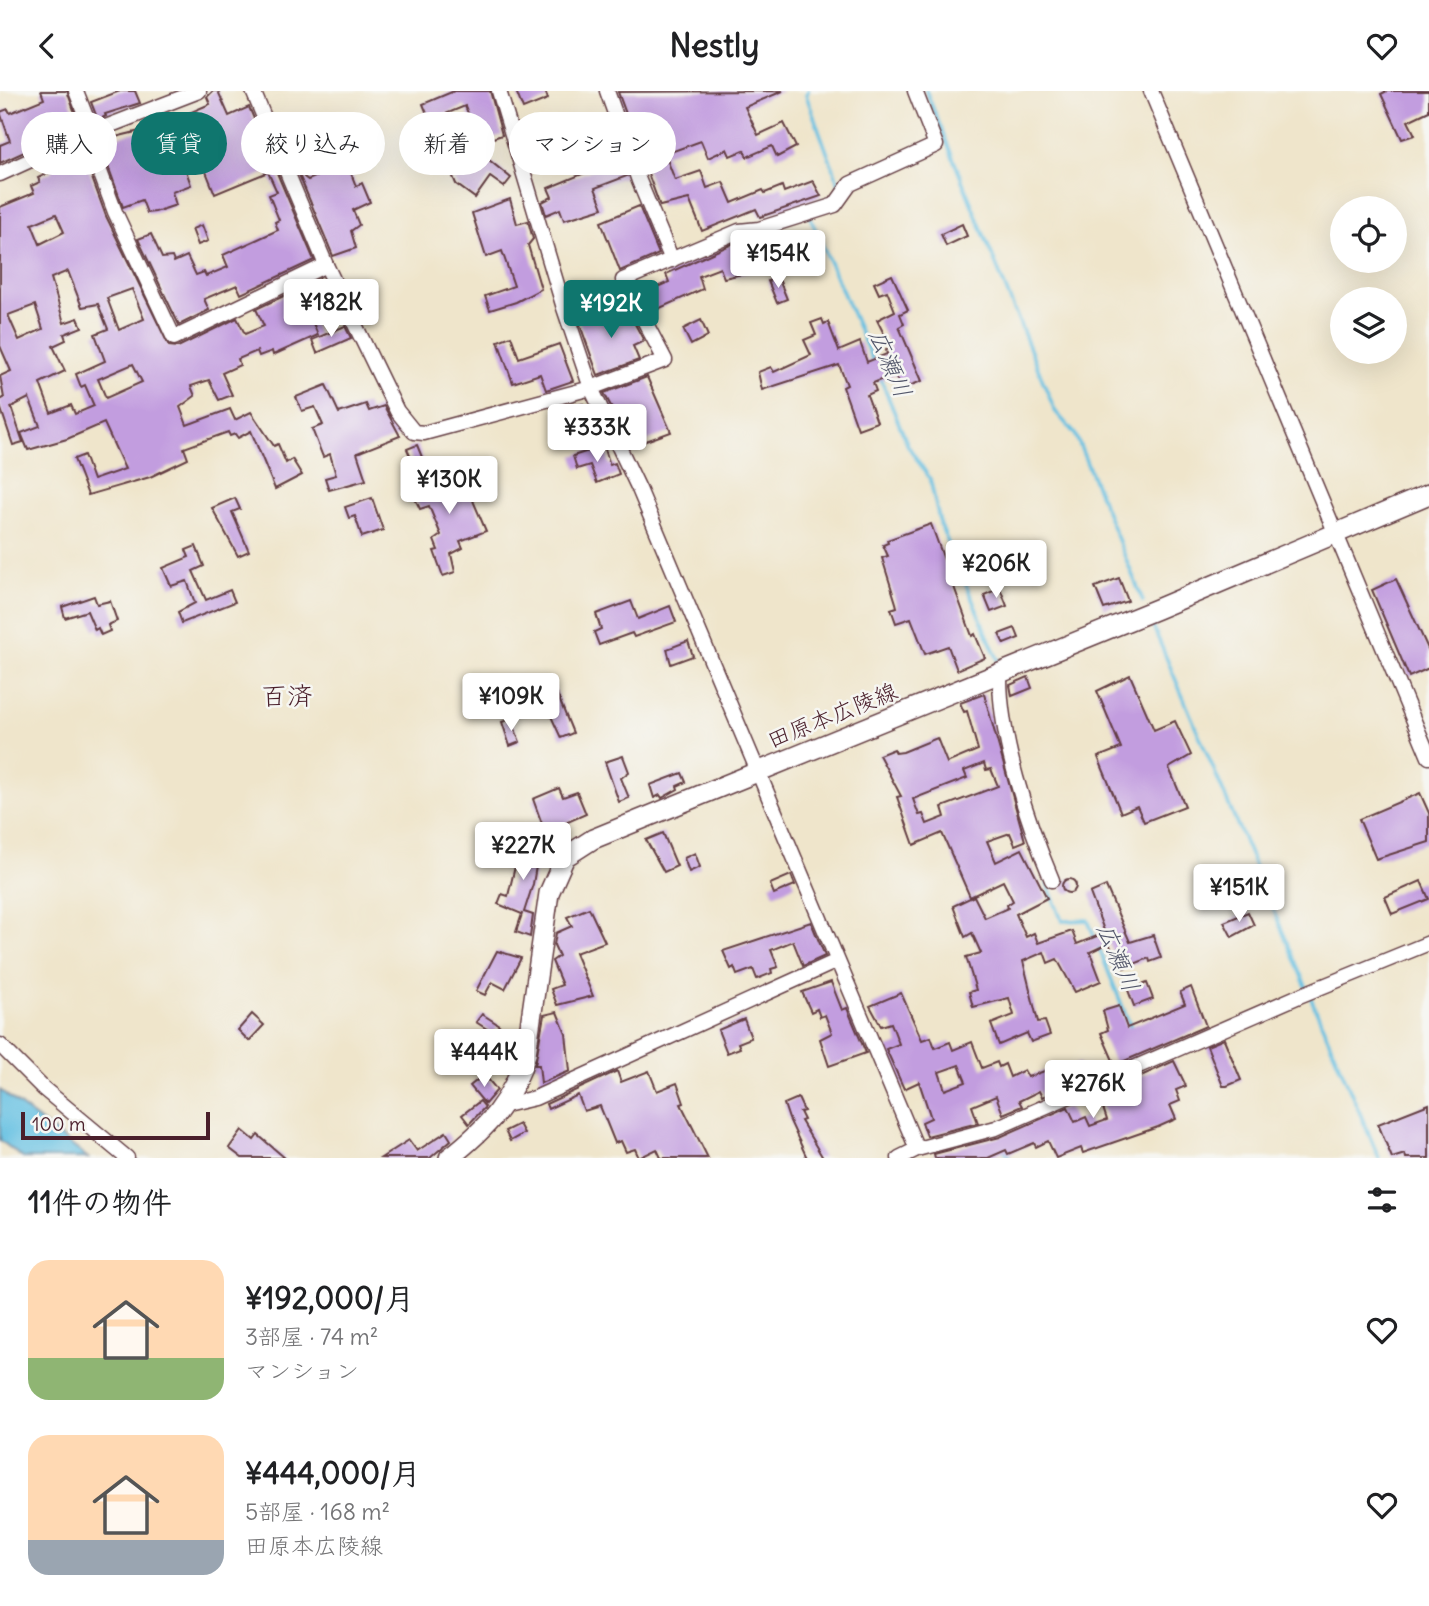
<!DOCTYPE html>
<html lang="ja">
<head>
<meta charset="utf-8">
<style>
  :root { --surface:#fff; --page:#f6f6f6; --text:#202124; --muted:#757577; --accent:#0f766e }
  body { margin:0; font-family:Delius,"Klee One",sans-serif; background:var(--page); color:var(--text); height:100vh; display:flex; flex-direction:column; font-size:26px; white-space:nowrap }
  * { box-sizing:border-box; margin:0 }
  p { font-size:23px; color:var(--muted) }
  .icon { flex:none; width:38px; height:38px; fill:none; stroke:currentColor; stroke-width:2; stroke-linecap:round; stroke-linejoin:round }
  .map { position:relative; height:1067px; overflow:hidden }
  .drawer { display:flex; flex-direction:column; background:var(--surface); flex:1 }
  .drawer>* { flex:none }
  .hud { position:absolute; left:21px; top:21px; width:700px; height:63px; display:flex; gap:14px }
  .tools { position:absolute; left:1330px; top:105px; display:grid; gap:14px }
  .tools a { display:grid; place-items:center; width:77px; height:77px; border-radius:50%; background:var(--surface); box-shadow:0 7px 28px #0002; font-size:35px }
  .scale { position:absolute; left:21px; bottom:18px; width:189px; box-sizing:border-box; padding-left:7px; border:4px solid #4a1f2b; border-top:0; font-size:19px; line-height:24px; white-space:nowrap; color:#4a1f2b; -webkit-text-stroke:5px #f6f6f2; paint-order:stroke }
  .price { position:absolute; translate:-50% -60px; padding:0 16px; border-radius:7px; background:#fff; color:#222; font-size:23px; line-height:46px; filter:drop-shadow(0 2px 4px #0008) }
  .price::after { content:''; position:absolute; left:50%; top:42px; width:21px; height:16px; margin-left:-10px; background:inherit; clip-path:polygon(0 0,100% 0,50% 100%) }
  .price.on { background:var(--accent); color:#fff }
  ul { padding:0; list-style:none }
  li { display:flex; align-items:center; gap:21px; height:175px; padding:0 28px }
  li span { display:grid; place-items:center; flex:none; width:196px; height:140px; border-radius:21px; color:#555 }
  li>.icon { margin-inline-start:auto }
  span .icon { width:84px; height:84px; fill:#fffc; stroke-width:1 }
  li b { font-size:30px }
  h2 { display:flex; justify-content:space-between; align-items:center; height:84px; padding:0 28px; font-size:30px }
  .pill { padding:0 24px; border-radius:32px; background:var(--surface); box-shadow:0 7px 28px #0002; font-size:24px; line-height:63px }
  .pill.on { background:var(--accent); color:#fff }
  header { display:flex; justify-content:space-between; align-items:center; height:91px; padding:0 28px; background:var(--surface); font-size:32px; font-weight:800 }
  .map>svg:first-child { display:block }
</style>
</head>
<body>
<header><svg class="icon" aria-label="back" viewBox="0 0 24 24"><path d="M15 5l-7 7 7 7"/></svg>Nestly<svg class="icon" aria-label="heart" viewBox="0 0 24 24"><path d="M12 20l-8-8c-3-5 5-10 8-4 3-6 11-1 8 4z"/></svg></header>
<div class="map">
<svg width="1429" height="1067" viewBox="0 0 1429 1067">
  <rect width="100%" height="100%" fill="#f6f6f2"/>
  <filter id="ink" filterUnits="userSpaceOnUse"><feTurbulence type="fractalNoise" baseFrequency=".0143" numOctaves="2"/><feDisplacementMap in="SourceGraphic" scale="14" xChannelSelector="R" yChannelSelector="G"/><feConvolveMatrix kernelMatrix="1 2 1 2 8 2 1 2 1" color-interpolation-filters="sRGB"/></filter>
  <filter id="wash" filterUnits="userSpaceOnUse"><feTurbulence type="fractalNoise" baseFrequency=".00686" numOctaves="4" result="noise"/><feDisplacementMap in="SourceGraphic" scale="28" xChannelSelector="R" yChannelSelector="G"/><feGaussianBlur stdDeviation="1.57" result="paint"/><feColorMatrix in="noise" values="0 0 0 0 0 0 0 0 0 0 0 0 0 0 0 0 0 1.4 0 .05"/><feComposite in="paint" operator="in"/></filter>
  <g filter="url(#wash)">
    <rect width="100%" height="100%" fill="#efe5cb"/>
    <path fill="#64c0e2" stroke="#577086" stroke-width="2" d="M0 999 88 1067H23L0 1049Z"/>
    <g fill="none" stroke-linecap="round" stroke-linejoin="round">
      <g stroke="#64c0e2" stroke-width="3.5">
        <path d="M808 0 806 4 840 96"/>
        <path d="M926 0 1055 320 1075 343 1143 510"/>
        <path d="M810 118 809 114 835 106"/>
        <path d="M810 126 874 273"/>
        <path d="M880 286 908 355 930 388 940 433 999 571"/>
        <path d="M1152 533 1307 898"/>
        <path d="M1047 792 1062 830 1088 829 1095 848"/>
        <path d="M1098 855 1132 939"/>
        <path d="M1310 905 1379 1067"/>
        <path d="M1003 1057 1010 1067"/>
      </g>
    </g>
    <g id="blocks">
      <g fill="#c29ddf" fill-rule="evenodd">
        <path d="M41 0H67L80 36 0 72V54L10 50 0 21 8 18 10 22 44 8Z"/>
        <path d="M120 0H135L140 12 105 23 106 25 98 29 91 11Z"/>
        <path d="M213 0H218L229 25 249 16 314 169 241 203 237 194 204 208 209 219 179 234 138 148 151 143 162 167 172 166 174 171 187 165 196 184 204 181 206 185 228 176 223 164 278 139 275 131 279 129 269 104 277 101 268 81 215 103 187 33 178 36 175 28 210 13 207 6Z"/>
        <path d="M454 0H490L502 44 478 52 475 43 453 50 464 79 478 60 511 87 504 96 490 86 475 107 456 93 423 13ZM465 15 473 34 449 41 443 24Z"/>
        <path d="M516 0H545L548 8 523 18Z"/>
        <path d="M783 0 745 16 758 44 784 32 796 56 777 66 772 55 747 66 744 59 730 65 727 58 708 67 701 50 665 63 675 89 701 80 707 97 723 91 732 112 763 99 765 102 782 95 784 101 813 90 821 105 760 126 756 118 702 140 689 108 660 115 618 1Z"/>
        <path d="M1387 0H1429V20L1408 30 1415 44 1402 48 1381 3Z"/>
        <path d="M321 30 330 52 296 65 304 86 308 89 347 72 356 95 362 92 370 111 353 119 359 134 351 140 356 157 333 165 287 55 293 53 289 42Z"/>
        <path d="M170 34 191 94 172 101 176 114 155 121 147 122 142 109 123 116 99 50 140 40 143 46Z"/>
        <path d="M76 64 77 68 84 65 106 125 169 255 178 256 237 227 245 243 264 235 256 218 320 188 325 194 335 214 310 225 318 244 273 264 272 260 259 265 257 260 238 268 240 274 222 282 232 304 219 309 209 289 191 295 195 305 180 316 187 334 230 318 235 329 251 321 274 355 278 353 286 372 292 368 302 384 275 398 251 340 238 347 235 343 230 345 228 341 184 357 188 368 150 386 88 404 74 368 84 364 93 389 125 378 104 332 67 348 28 359 21 342 40 335 29 307 11 316 23 351 13 354 0 315V309L4 307 0 285 11 280 0 255V116L34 102 31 95 40 91 38 87 53 80 50 73ZM56 123 64 141 40 153 32 133ZM68 180 82 216 98 213 108 238 95 243 105 270 76 283 81 296 85 294 94 315 75 323 71 314 51 322 40 292 65 280 53 255 66 249 64 243 82 236 78 227 64 232 51 187ZM132 198 144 228 119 239 107 207ZM35 214 43 238 19 249 8 224ZM133 273 142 291 106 307 98 288Z"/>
        <path d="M621 67 627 85 595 97 603 117 564 129 560 118 546 124 542 111 552 106 548 97Z"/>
        <path d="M510 108 517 133 528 130 533 148 528 154 541 198 516 211 490 219 485 205 514 195 502 160 486 166 472 122Z"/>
        <path d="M639 115 659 163 620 180 601 131Z"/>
        <path d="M962 133 967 145 946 155 941 143Z"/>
        <path d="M202 134 208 150 198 154 192 138Z"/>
        <path d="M772 144 773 148 757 154 764 178 724 187 720 177 699 185 703 198 651 221 641 203 669 191 666 183 741 149Z"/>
        <path d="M892 184 908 219 900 223 904 233 899 236 922 290 901 298 895 283 873 292 876 300 867 304 877 331 858 338 843 296 847 294 839 274 762 299 758 281 771 276 774 281 811 264 804 249 816 244 811 232 822 228 824 233 828 231 839 260 860 251 867 271 887 263 886 259 891 257 877 229 895 220 887 200 879 203 874 192Z"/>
        <path d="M778 186 787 208 777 212 768 190Z"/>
        <path d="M627 218 644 250 633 255 639 269 598 284 578 228 598 221 601 229Z"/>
        <path d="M701 229 708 245 691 254 683 238Z"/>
        <path d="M345 235 351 247 317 262 312 249Z"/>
        <path d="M511 245 519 267 559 253 573 290 546 299 540 283 513 292 498 250Z"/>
        <path d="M647 286 671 341 632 355 604 302Z"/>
        <path d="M326 294 339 322 366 313 369 320 384 315 400 345 357 362 366 389 329 399 325 387 336 384 330 363 323 366 312 338 323 334 315 316 302 320 296 306Z"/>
        <path d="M583 313 591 334 562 344 555 323Z"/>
        <path d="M417 354 424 371 414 374 407 358Z"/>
        <path d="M604 355 610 374 615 372 619 383 597 392 590 374 577 378 573 365Z"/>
        <path d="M433 384 437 395 463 386 486 440 460 450 463 457 451 463 455 481 443 485 434 460 438 459 434 449 441 444 429 415 420 418 408 393Z"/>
        <path d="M235 407 240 418 232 421 249 460 238 465 212 417Z"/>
        <path d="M372 407 383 439 362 446 355 425 349 427 345 416Z"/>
        <path d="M931 433 972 545 975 543 985 567 957 579 948 555 925 563 911 527 896 532 891 518 897 516 896 512 882 467 888 465 883 454 888 452 887 449Z"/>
        <path d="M196 455 204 475 193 480 206 509 230 499 235 511 182 532 178 521 195 512 187 490 171 495 163 477 189 466 186 459Z"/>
        <path d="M1119 487 1128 510 1104 518 1095 496Z"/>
        <path d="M1396 488 1429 560V577L1409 586 1372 499Z"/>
        <path d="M1000 497 1007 515 991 521 984 504Z"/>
        <path d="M94 505 97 513 110 510 117 530 108 534 110 540 101 544 98 537 95 539 87 520 65 527 62 516Z"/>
        <path d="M631 510 638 528 670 515 676 531 634 546 632 542 599 554 594 541 601 538 596 523Z"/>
        <path d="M1015 537 1019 547 1004 553 999 543Z"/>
        <path d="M688 550 693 565 671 573 667 558Z"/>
        <path d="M1130 584 1154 639 1175 630 1191 664 1169 677 1185 715 1144 731 1137 715 1121 722 1098 666 1121 657 1097 600Z"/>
        <path d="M1028 586 1032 597 1012 605 1010 594Z"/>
        <path d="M553 593 573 642 561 647 539 599Z"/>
        <path d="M984 603 1025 750 1015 754 1010 742 987 750 996 771 1022 758 1047 807 1016 823 1026 846 1034 842 1038 852 1072 840 1077 853 1105 842 1090 802 1106 795 1130 851 1153 844 1161 867 1150 871 1149 867 1124 877 1122 872 1118 874 1109 852 1090 861 1101 890 1075 901 1057 868 1048 872 1044 861 1023 870 1038 931 1045 930 1050 944 1031 951 1027 942 999 954 991 933 1014 924 1009 907 973 916 969 901 976 899 966 866 981 862 972 842 965 846 953 815 974 805 985 827 1008 817 1007 814 1013 810 1003 790 970 806 942 742 914 754 897 706 901 705 879 664 894 658 896 662 903 661 937 647 947 672 978 659 967 620 964 621 960 612ZM984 672 986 679 991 678 998 695 942 716 945 726 927 733 923 723 919 724 913 708 967 687 964 680Z"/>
        <path d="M511 628 520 651 510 655 502 631Z"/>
        <path d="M623 665 629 681 621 687 629 707 619 711 605 671Z"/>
        <path d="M682 682 686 691 677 695 678 698 662 707 660 704 654 707 650 694Z"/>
        <path d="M559 697 563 706 577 701 586 723 545 741 533 708Z"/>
        <path d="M1420 702 1429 722V751L1376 768 1359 728Z"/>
        <path d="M523 742 541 746 533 793 524 821 533 824 530 846 516 841 522 823 498 813 502 803 508 805Z"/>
        <path d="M663 742 677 775 664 781 646 749Z"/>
        <path d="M695 762 700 776 689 781 684 767Z"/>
        <path d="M791 784 795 794 774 803 770 793Z"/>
        <circle cx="1069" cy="795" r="7"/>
        <path d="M1421 790 1429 808 1392 823 1385 806Z"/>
        <path d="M589 817 605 851 575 862 593 905 557 914 551 898 562 894 552 870 559 865 554 854 556 842 572 835 567 826Z"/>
        <path d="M1248 821 1254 834 1232 846 1224 831Z"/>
        <path d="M811 831 825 865 803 875 793 850 771 859 778 876 771 878 772 882 757 888 753 878 737 884 734 876 731 878 723 860Z"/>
        <path d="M497 860 521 867 505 898 492 891 485 904 476 900Z"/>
        <path d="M831 891 842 919 847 917 866 962 829 975 820 948 832 942 825 924 820 926 817 918 811 921 802 901Z"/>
        <path d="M1147 892 1153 908 1134 915 1128 899Z"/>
        <path d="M1191 896 1206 935 1115 974 1101 942 1108 939 1103 920 1119 915 1127 937 1185 913 1180 901Z"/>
        <path d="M901 902 922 949 931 946 935 957 950 951 953 959 972 951 982 977 997 971 999 976 1005 973 1010 986 1024 979 1028 986 1061 974 1063 979 1079 972 1087 987 1042 1006 1039 1000 1019 1010 1022 1015 1003 1023 996 1005 972 1015 978 1032 927 1045 922 1031 931 1027 919 991 904 998 886 958 899 953 891 932 881 935 870 915ZM959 974 966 991 945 999 939 981Z"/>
        <path d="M557 921 566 943 570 980 541 992 539 974H535L544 924Z"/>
        <path d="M252 923 264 934 249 950 238 939Z"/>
        <path d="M482 923 499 934 493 942 476 931Z"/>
        <path d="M744 928 751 947 738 952 740 957 727 962 718 939Z"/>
        <path d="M1224 948 1241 989 1227 995H1223L1207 955Z"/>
        <path d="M1174 970 1186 995 1176 999 1180 1010 1170 1014 1176 1028 1158 1036 1083 1062 1081 1057 1056 1067 1048 1050 1036 1056 1034 1052 1008 1063 1006 1059 988 1067H935L934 1063 1000 1046 1068 1016 1075 1031 1086 1026 1090 1035 1107 1029 1100 1008 1105 1006 1103 1002Z"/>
        <path d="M617 980 621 991 649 980 657 1000 677 992 684 1012 681 1013 708 1067H661L657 1058 639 1067 635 1058 626 1061 621 1050 615 1052 600 1015 584 1020 578 1004 548 1018 546 1013Z"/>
        <path d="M481 986 484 990 487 987 497 999 485 1013 470 995Z"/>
        <path d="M798 1007 804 1020 800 1021 804 1029 801 1030 823 1067H807L789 1028 784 1013Z"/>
        <path d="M480 1010 485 1016 469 1033 462 1024Z"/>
        <path d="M1429 1013V1067H1406L1405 1063 1392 1067 1378 1033Z"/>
        <path d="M519 1033 524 1042 510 1050 505 1040Z"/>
        <path d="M242 1039 254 1049 258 1044 285 1067H242L229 1057Z"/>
        <path d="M446 1041 451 1049 430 1067H381L409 1049 417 1060Z"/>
      </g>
    </g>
  </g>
  <g filter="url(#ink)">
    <use href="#blocks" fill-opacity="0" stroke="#633d43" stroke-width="2"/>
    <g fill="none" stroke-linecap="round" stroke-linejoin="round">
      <defs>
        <g id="minor">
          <path d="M76 0 90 36 89 51 115 121 174 247 326 174"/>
          <path d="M253 0 326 174 397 320 414 341 424 342 591 297 665 269 623 189 739 140 759 138 835 114 850 93 936 54 915 0"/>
          <path d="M499 0 564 217 591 297 639 398 917 1058"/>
          <path d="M607 0 639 90 672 169"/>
          <path d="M1151 0 1429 666"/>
          <path d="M0 83 90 42 199 0"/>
          <path d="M1000 582C999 646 1027 730 1052 789"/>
          <path d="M0 954 44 998 127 1067"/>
          <path d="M505 1014 535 1007 837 870"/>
          <path d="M899 1067 917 1058 996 1037 1299 905 1429 852"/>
        </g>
        <path id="secondary" d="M449 1067C487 1037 512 1011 526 963L549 802 565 766 593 748 1157 518 1429 403"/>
      </defs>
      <use href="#minor" stroke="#633d43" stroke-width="17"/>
      <use href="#secondary" stroke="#633d43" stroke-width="22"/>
      <use href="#minor" stroke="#fff" stroke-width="14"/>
      <use href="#secondary" stroke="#fff" stroke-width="19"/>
    </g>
  </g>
  <g text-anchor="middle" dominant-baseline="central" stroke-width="5" stroke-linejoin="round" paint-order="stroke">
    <g font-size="23" fill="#4a1f2b" stroke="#f6f6f2">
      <text transform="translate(832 624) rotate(-22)">田原本広陵線</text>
    </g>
    <g font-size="24" font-style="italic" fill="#53576b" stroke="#f6f6f2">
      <text transform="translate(891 272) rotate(67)">広瀬川</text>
      <text transform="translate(1119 866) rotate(67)">広瀬川</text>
    </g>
    <g font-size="26" fill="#4a1f2b" stroke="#f6f6f2">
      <text x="287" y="604">百済</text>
    </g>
  </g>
</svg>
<div class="tools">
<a><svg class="icon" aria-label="locate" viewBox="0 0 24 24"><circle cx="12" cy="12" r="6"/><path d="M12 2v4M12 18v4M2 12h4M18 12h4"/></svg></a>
<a><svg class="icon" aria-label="layers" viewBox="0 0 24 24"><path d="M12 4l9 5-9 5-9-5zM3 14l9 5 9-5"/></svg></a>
</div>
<div class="scale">100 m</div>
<b class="price" style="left:778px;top:199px">¥154K</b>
<b class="price" style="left:331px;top:248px">¥182K</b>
<b class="price on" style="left:611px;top:249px">¥192K</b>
<b class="price" style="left:597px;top:373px">¥333K</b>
<b class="price" style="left:449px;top:425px">¥130K</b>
<b class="price" style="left:996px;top:509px">¥206K</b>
<b class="price" style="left:511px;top:642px">¥109K</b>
<b class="price" style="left:523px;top:791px">¥227K</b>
<b class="price" style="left:1239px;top:833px">¥151K</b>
<b class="price" style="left:484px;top:998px">¥444K</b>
<b class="price" style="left:1093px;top:1029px">¥276K</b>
<div class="hud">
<a class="pill">購入</a>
<a class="pill on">賃貸</a>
<a class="pill">絞り込み</a>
<a class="pill">新着</a>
<a class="pill">マンション</a>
</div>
</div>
<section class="drawer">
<h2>11件の物件<svg class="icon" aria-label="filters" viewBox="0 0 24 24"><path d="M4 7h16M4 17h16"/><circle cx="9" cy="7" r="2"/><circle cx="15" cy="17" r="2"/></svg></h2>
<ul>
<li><span style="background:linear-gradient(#ffd9b3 70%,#8fb573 0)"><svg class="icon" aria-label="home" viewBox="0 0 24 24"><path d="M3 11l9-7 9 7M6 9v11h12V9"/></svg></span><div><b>¥192,000/月</b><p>3部屋 · 74 m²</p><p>マンション</p></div><svg class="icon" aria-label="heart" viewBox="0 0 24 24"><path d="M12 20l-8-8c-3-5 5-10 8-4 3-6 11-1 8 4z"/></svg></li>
<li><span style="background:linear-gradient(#ffd9b3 75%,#9aa5b1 0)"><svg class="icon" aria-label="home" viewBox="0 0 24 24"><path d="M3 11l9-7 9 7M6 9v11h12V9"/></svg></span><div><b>¥444,000/月</b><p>5部屋 · 168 m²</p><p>田原本広陵線</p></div><svg class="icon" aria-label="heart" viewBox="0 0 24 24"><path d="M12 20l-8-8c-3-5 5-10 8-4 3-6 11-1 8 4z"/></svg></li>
</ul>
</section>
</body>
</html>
